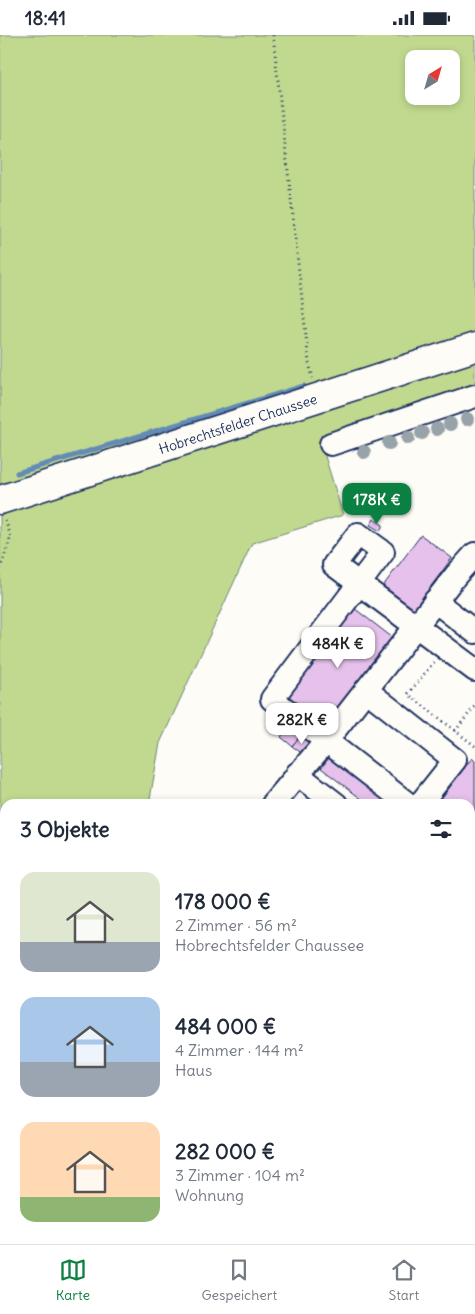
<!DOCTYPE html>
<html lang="de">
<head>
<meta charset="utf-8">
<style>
  :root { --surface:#fff; --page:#f2f2f3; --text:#1f2937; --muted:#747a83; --line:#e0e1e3; --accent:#0b8043 }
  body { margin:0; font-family:Delius,sans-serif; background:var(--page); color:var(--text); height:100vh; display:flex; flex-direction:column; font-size:19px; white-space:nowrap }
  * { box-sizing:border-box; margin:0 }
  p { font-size:16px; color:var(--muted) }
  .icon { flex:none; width:28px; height:28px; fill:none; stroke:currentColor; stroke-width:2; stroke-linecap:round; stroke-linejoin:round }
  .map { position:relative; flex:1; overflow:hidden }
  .panel { position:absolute; left:0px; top:764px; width:475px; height:446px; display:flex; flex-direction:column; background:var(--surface); border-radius:15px 15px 0 0; box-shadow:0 2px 8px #0003 }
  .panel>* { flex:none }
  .needle { width:32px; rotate:37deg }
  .fabs { position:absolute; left:405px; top:15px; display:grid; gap:10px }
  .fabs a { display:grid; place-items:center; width:55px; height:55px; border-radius:10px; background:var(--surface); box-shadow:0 2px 8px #0003; font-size:25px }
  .price { position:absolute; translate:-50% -42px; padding:0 11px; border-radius:10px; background:#fff; color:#222; font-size:16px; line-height:32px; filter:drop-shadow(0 1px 2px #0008) }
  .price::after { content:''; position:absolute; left:50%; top:30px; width:15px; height:11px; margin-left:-8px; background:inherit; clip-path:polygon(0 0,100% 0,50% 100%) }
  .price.active { background:var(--accent); color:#fff }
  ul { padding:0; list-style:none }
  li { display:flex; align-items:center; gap:15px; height:125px; padding:0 20px }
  li span { display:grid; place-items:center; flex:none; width:140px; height:100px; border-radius:15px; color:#555 }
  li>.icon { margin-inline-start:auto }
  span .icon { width:60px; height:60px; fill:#fffc; stroke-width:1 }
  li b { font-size:21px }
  h2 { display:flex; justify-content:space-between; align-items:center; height:60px; padding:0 20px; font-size:21px }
  .status { display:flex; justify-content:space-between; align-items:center; height:35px; padding:0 25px; background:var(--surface); direction:ltr }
  .status svg { height:14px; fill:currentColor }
  .menu { display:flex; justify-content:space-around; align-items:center; height:70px; border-top:1px solid var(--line); background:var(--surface); font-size:14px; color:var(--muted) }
  .menu a { display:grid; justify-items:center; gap:2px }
  .menu .active { color:var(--accent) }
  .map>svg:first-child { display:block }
</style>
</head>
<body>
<div class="status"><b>18:41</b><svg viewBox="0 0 49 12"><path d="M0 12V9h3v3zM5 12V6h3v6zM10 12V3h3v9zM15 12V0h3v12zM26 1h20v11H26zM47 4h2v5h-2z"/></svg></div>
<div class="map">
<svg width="475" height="1209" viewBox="0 0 475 1209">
  <rect width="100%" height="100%" fill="#fdfcf7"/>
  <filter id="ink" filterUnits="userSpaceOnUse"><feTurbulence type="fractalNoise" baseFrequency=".02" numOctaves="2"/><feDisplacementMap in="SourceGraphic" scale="10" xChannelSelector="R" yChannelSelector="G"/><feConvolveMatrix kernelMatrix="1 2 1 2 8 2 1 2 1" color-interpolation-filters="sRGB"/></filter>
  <g filter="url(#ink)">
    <path fill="#c1d98f" stroke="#6e8476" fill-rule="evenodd" d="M0 0H475V355L320 405 343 480 252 508 160 708 149 769H5V1205H393L402 1209H0ZM414 24H451V61H414Z"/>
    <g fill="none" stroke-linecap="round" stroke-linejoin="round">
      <path stroke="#638bb6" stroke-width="5" d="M17 438 304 351"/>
    </g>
    <g fill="#e5c1eb" stroke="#1b2f5e">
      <path d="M374 484 383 490 380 496 370 490Z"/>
      <path d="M421 500 452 523 414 574 383 551Z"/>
      <path d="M354 573 393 603 323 694 284 664Z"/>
      <path d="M289 691 301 700 292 711 281 702Z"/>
      <path d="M301 700 312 709 304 720 292 711Z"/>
      <path d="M333 718 400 769H368L321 733Z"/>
      <path d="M472 723 475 726V852L470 848V769H437Z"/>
      <path d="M470 876 475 880V901L470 897Z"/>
      <path d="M470 897 475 901V944L470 941Z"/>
      <path d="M470 941 475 944 474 964 470 961Z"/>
    </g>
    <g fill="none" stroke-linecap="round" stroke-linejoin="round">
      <defs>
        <g id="minor">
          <path d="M331 409 475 361"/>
          <path d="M435 566 475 597"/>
          <path d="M366 655 455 725 420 769"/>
          <path d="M297 739 336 769"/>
          <path d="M273 769 327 705 456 540 475 519"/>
          <path d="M408 769 272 664 383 517 358 499 334 530C381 565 428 600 475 635"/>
          <path d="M470 997 475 990"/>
        </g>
        <path id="major" d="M0 465 475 312"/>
      </defs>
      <use href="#minor" stroke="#1b2f5e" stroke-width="26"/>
      <use href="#major" stroke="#1b2f5e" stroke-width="31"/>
      <g stroke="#1b2f5e" stroke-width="3" stroke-dasharray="1 4" stroke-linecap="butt">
        <path d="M273 0 309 328 313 343"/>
        <path d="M0 534 11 501 5 485"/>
        <path d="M434 627 408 659 475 711"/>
        <path d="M455 696 475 671"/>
        <path d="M470 868 475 872"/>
        <path d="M0 1048 5 1042"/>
        <path d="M470 1082 475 1086"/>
        <path d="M0 1090 5 1094"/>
        <path d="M291 1205 297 1209"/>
        <path d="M322 1205 328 1209"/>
        <path d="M299 1209 302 1205"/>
      </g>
      <use href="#minor" stroke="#fdfcf7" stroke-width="22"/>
      <use href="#major" stroke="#fdfcf7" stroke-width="28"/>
    </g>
    <g fill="#97a3a9">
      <circle cx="467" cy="384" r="7"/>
      <circle cx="450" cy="389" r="7"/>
      <circle cx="437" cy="394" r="7"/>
      <circle cx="422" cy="398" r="7"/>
      <circle cx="408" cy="403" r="7"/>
      <circle cx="389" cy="408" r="7"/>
      <circle cx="364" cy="417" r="7"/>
    </g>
  </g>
  <g text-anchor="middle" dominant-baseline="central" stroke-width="4" stroke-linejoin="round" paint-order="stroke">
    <g font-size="14" fill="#1b2f5e" stroke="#fdfcf7">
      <text transform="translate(238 389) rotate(-18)">Hobrechtsfelder Chaussee</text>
    </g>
  </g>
</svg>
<div class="fabs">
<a><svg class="needle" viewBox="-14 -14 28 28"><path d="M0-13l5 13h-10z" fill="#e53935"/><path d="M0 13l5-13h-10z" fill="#747a83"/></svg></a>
</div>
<b class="price active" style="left:377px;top:490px">178K €</b>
<b class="price" style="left:338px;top:634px">484K €</b>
<b class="price" style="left:302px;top:710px">282K €</b>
<section class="panel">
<h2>3 Objekte<svg class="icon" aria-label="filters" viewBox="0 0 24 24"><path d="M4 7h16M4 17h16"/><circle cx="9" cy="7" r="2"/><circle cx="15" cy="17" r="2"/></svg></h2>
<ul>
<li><span style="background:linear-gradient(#dfe7d0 70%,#9aa5b1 0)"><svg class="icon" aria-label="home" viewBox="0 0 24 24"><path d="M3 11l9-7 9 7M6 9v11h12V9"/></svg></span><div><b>178 000 €</b><p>2 Zimmer · 56 m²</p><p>Hobrechtsfelder Chaussee</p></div></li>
<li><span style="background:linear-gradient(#a9c7e8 65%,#9aa5b1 0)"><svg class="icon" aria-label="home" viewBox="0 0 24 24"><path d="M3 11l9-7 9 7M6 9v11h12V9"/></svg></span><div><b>484 000 €</b><p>4 Zimmer · 144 m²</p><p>Haus</p></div></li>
<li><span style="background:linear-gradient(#ffd9b3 75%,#8fb573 0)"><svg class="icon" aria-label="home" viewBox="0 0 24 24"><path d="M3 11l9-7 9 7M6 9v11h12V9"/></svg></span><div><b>282 000 €</b><p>3 Zimmer · 104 m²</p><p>Wohnung</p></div></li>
</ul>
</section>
</div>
<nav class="menu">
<a class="active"><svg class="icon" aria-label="map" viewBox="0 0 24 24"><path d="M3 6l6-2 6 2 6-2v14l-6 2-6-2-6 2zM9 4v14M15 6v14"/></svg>Karte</a>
<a><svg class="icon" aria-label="saved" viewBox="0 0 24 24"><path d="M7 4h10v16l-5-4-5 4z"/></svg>Gespeichert</a>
<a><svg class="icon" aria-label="home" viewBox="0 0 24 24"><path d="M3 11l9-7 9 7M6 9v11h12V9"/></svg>Start</a>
</nav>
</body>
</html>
